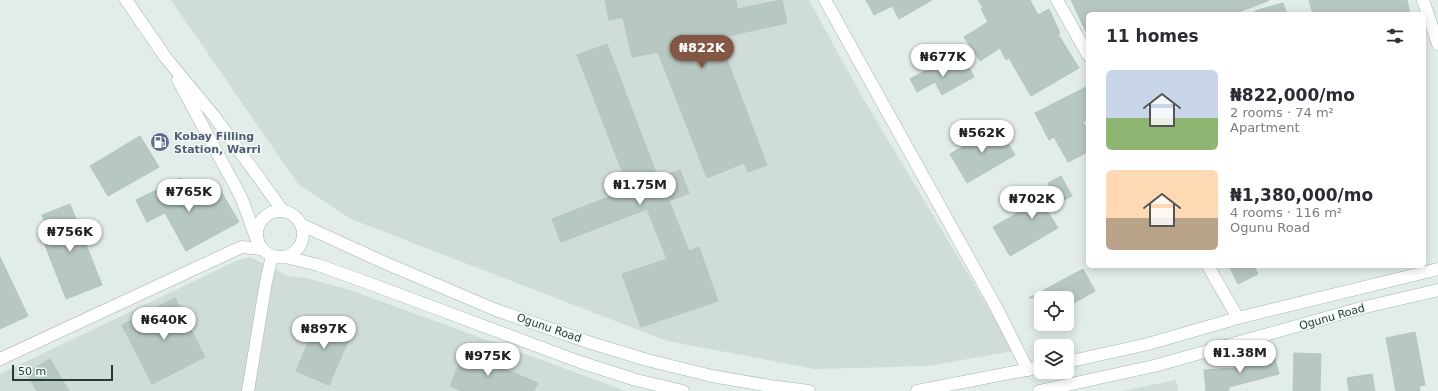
<!DOCTYPE html>
<html lang="en">
<head>
<meta charset="utf-8">
<style>
  :root { --surface:#fff; --page:#f2f2f3; --text:#2b2b33; --muted:#7c7c81; --accent:#845645 }
  body { margin:0; font-family:"DejaVu Sans",sans-serif; background:var(--page); color:var(--text); height:100vh; display:flex; flex-direction:column; font-size:15px; white-space:nowrap }
  * { box-sizing:border-box; margin:0 }
  p { font-size:13px; color:var(--muted) }
  .icon { flex:none; width:22px; height:22px; fill:none; stroke:currentColor; stroke-width:2; stroke-linecap:round; stroke-linejoin:round }
  .map { position:relative; flex:1; overflow:hidden }
  .sheet { position:absolute; left:1086px; top:12px; width:340px; height:256px; display:flex; flex-direction:column; background:var(--surface); border-radius:6px; box-shadow:0 2px 10px #0003 }
  .sheet>* { flex:none }
  .controls { position:absolute; left:1034px; top:291px; display:grid; gap:8px }
  .controls a { display:grid; place-items:center; width:40px; height:40px; border-radius:6px; background:var(--surface); box-shadow:0 2px 10px #0003; font-size:20px }
  .scale { position:absolute; left:12px; bottom:10px; width:101px; box-sizing:border-box; padding-left:4px; border:2px solid #223d38; border-top:0; font-size:11px; line-height:14px; white-space:nowrap; color:#223d38; -webkit-text-stroke:3px #f2f8f6; paint-order:stroke }
  .price { position:absolute; translate:-50% -34px; padding:0 9px; border-radius:14px; background:#fff; color:#222; font-size:13px; line-height:26px; filter:drop-shadow(0 1px 2px #0008) }
  .price::after { content:''; position:absolute; left:50%; top:24px; width:12px; height:9px; margin-left:-6px; background:inherit; clip-path:polygon(0 0,100% 0,50% 100%) }
  .price.on { background:var(--accent); color:#fff }
  ul { padding:0; list-style:none }
  li { display:flex; align-items:center; gap:12px; height:100px; padding:0 20px }
  li span { display:grid; place-items:center; flex:none; width:112px; height:80px; border-radius:6px; color:#555 }
  li>.icon { margin-inline-start:auto }
  span .icon { width:48px; height:48px; fill:#fffc; stroke-width:1 }
  li b { font-size:17px }
  h2 { display:flex; justify-content:space-between; align-items:center; height:48px; padding:0 20px; font-size:17px }
  .map>svg:first-child { display:block }
</style>
</head>
<body>
<div class="map">
<svg width="1438" height="391" viewBox="0 0 1438 391">
  <rect width="100%" height="100%" fill="#e2ece8"/>
  <g fill="#d0dcd7">
    <path d="M171 0H809L860 93 1014 351 927 366 815 369 667 341 351 219 298 184Z"/>
    <path d="M250 257 288 276 306 278 350 290 626 391H0V374L236 261Z"/>
    <path d="M1176 380 1178 391H1122Z"/>
  </g>
  <g fill="#b7c7c1" stroke="#b4c6c0">
    <path d="M605 0H736L737 9 782 0 787 23 719 38 767 165 748 172 744 163 707 178 658 52 632 57 623 17 609 20Z"/>
    <path d="M866 0H932L899 19 892 6 874 15Z"/>
    <path d="M978 0H1030L1038 15 1049 9 1060 33 1058 34 1079 68 1031 96 1009 58 1006 60 1000 48 980 61 964 37 988 22 981 9 983 8Z"/>
    <path d="M1071 0H1268V1L1233 14H1088V36Z"/>
    <path d="M1309 0H1407L1410 14H1313Z"/>
    <path d="M1283 3 1287 14H1255V11Z"/>
    <path d="M607 44 658 178 680 170 689 193 669 201 689 251 699 247 718 301 641 327 622 274 667 259 647 209 561 242 552 219 629 189 577 55Z"/>
    <path d="M965 60 974 77 942 95 935 82 917 92 910 79 936 65 941 74Z"/>
    <path d="M1088 86V119L1083 122 1088 131V152L1068 162 1054 137 1049 140 1035 113Z"/>
    <path d="M998 126 1015 155 967 183 950 154Z"/>
    <path d="M140 136 159 167 108 196 90 166Z"/>
    <path d="M1061 176 1072 196 1046 209 1058 228 1010 256 993 227 1053 193 1048 183Z"/>
    <path d="M181 178 193 202 219 188 239 222 186 251 165 213 147 222 136 200Z"/>
    <path d="M70 204 102 285 66 299 45 245 53 241 42 215Z"/>
    <path d="M0 257 28 316 0 329Z"/>
    <path d="M1229 266H1254L1258 274 1238 284Z"/>
    <path d="M1083 269 1095 291 1067 307V298H1029Z"/>
    <path d="M175 298 205 357 152 384 122 325Z"/>
    <path d="M320 316 353 330 329 385 296 371Z"/>
    <path d="M1415 332 1425 385 1419 386 1420 391H1396L1386 338Z"/>
    <path d="M464 352 538 383 534 391H462L450 386Z"/>
    <path d="M1294 353 1321 354 1320 391H1293Z"/>
    <path d="M1274 356 1279 374 1229 387V391H1206L1204 370 1236 368 1235 366Z"/>
    <path d="M50 359 69 391H37L26 373Z"/>
    <path d="M1372 374 1375 391H1349L1347 378Z"/>
  </g>
  <g fill="none" stroke-linecap="round" stroke-linejoin="round">
    <defs>
      <g id="street">
        <path d="M825 0 996 307 1028 370"/>
        <path d="M1057 0 1088 55"/>
        <path d="M1423 0 1438 44"/>
        <path d="M1208 266 1238 318"/>
        <path d="M0 359 235 250 242 247 261 249"/>
        <path d="M248 391 266 282 272 256"/>
      </g>
      <g id="secondary">
        <path d="M126 0 166 58 214 116 283 211"/>
        <path d="M178 80 241 197 258 243"/>
        <circle cx="280" cy="234" r="23"/>
        <path d="M302 225 383 262 496 310 591 343 647 360 712 376 770 386 809 391"/>
        <path d="M285 257 318 265 360 280 580 362 636 380 683 391"/>
        <path d="M1067 362 1148 344 1238 318 1438 269"/>
        <path d="M917 391 1041 367"/>
        <path d="M1039 391 1154 366 1361 308 1438 290"/>
      </g>
    </defs>
    <use href="#street" stroke="#a5b4b0" stroke-width="13"/>
    <use href="#secondary" stroke="#a0b8b1" stroke-width="13"/>
    <use href="#street" stroke="#fff" stroke-width="12"/>
    <use href="#secondary" stroke="#fff" stroke-width="12"/>
  </g>
  <defs>
    <symbol id="fuel-disc" viewBox="-11 -11 22 22"><circle r="9.5" fill="#5c6f8a" stroke="#f2f8f6"/><path d="M-5.5-6h7V0h2V4h1.3V-2.5L3-4.5l.8-.8L6-3V5H2.5V1h-1V6h-7ZM-4.2-4.7v3.2H.2V-4.7Z" fill="#fff"/></symbol>
  </defs>
  <g fill-rule="evenodd">
    <use href="#fuel-disc" x="149" y="131" width="22" height="22"/>
  </g>
  <g text-anchor="middle" dominant-baseline="central" stroke-width="3" stroke-linejoin="round" paint-order="stroke">
    <g font-size="11" font-weight="bold" fill="#4e5e75" stroke="#f2f8f6" text-anchor="start">
      <text x="174" y="136">Kobay Filling<tspan x="174" dy="13">Station, Warri</tspan></text>
    </g>
    <g font-size="11" fill="#223d38" stroke="#f2f8f6">
      <text transform="translate(1332 317) rotate(-16)">Ogunu Road</text>
      <text transform="translate(549 328) rotate(19)">Ogunu Road</text>
    </g>
  </g>
</svg>
<div class="controls">
<a><svg class="icon" aria-label="locate" viewBox="0 0 24 24"><circle cx="12" cy="12" r="6"/><path d="M12 2v4M12 18v4M2 12h4M18 12h4"/></svg></a>
<a><svg class="icon" aria-label="layers" viewBox="0 0 24 24"><path d="M12 4l9 5-9 5-9-5zM3 14l9 5 9-5"/></svg></a>
</div>
<div class="scale">50 m</div>
<b class="price on" style="left:702px;top:69px">₦822K</b>
<b class="price" style="left:943px;top:78px">₦677K</b>
<b class="price" style="left:982px;top:154px">₦562K</b>
<b class="price" style="left:640px;top:206px">₦1.75M</b>
<b class="price" style="left:189px;top:213px">₦765K</b>
<b class="price" style="left:1032px;top:220px">₦702K</b>
<b class="price" style="left:70px;top:253px">₦756K</b>
<b class="price" style="left:164px;top:341px">₦640K</b>
<b class="price" style="left:324px;top:350px">₦897K</b>
<b class="price" style="left:1240px;top:374px">₦1.38M</b>
<b class="price" style="left:488px;top:377px">₦975K</b>
<section class="sheet">
<h2>11 homes<svg class="icon" aria-label="filters" viewBox="0 0 24 24"><path d="M4 7h16M4 17h16"/><circle cx="9" cy="7" r="2"/><circle cx="15" cy="17" r="2"/></svg></h2>
<ul>
<li><span style="background:linear-gradient(#c9d6e8 60%,#8fb573 0)"><svg class="icon" aria-label="home" viewBox="0 0 24 24"><path d="M3 11l9-7 9 7M6 9v11h12V9"/></svg></span><div><b>₦822,000/mo</b><p>2 rooms · 74 m²</p><p>Apartment</p></div></li>
<li><span style="background:linear-gradient(#ffd9b3 60%,#b9a48a 0)"><svg class="icon" aria-label="home" viewBox="0 0 24 24"><path d="M3 11l9-7 9 7M6 9v11h12V9"/></svg></span><div><b>₦1,380,000/mo</b><p>4 rooms · 116 m²</p><p>Ogunu Road</p></div></li>
</ul>
</section>
</div>
</body>
</html>
